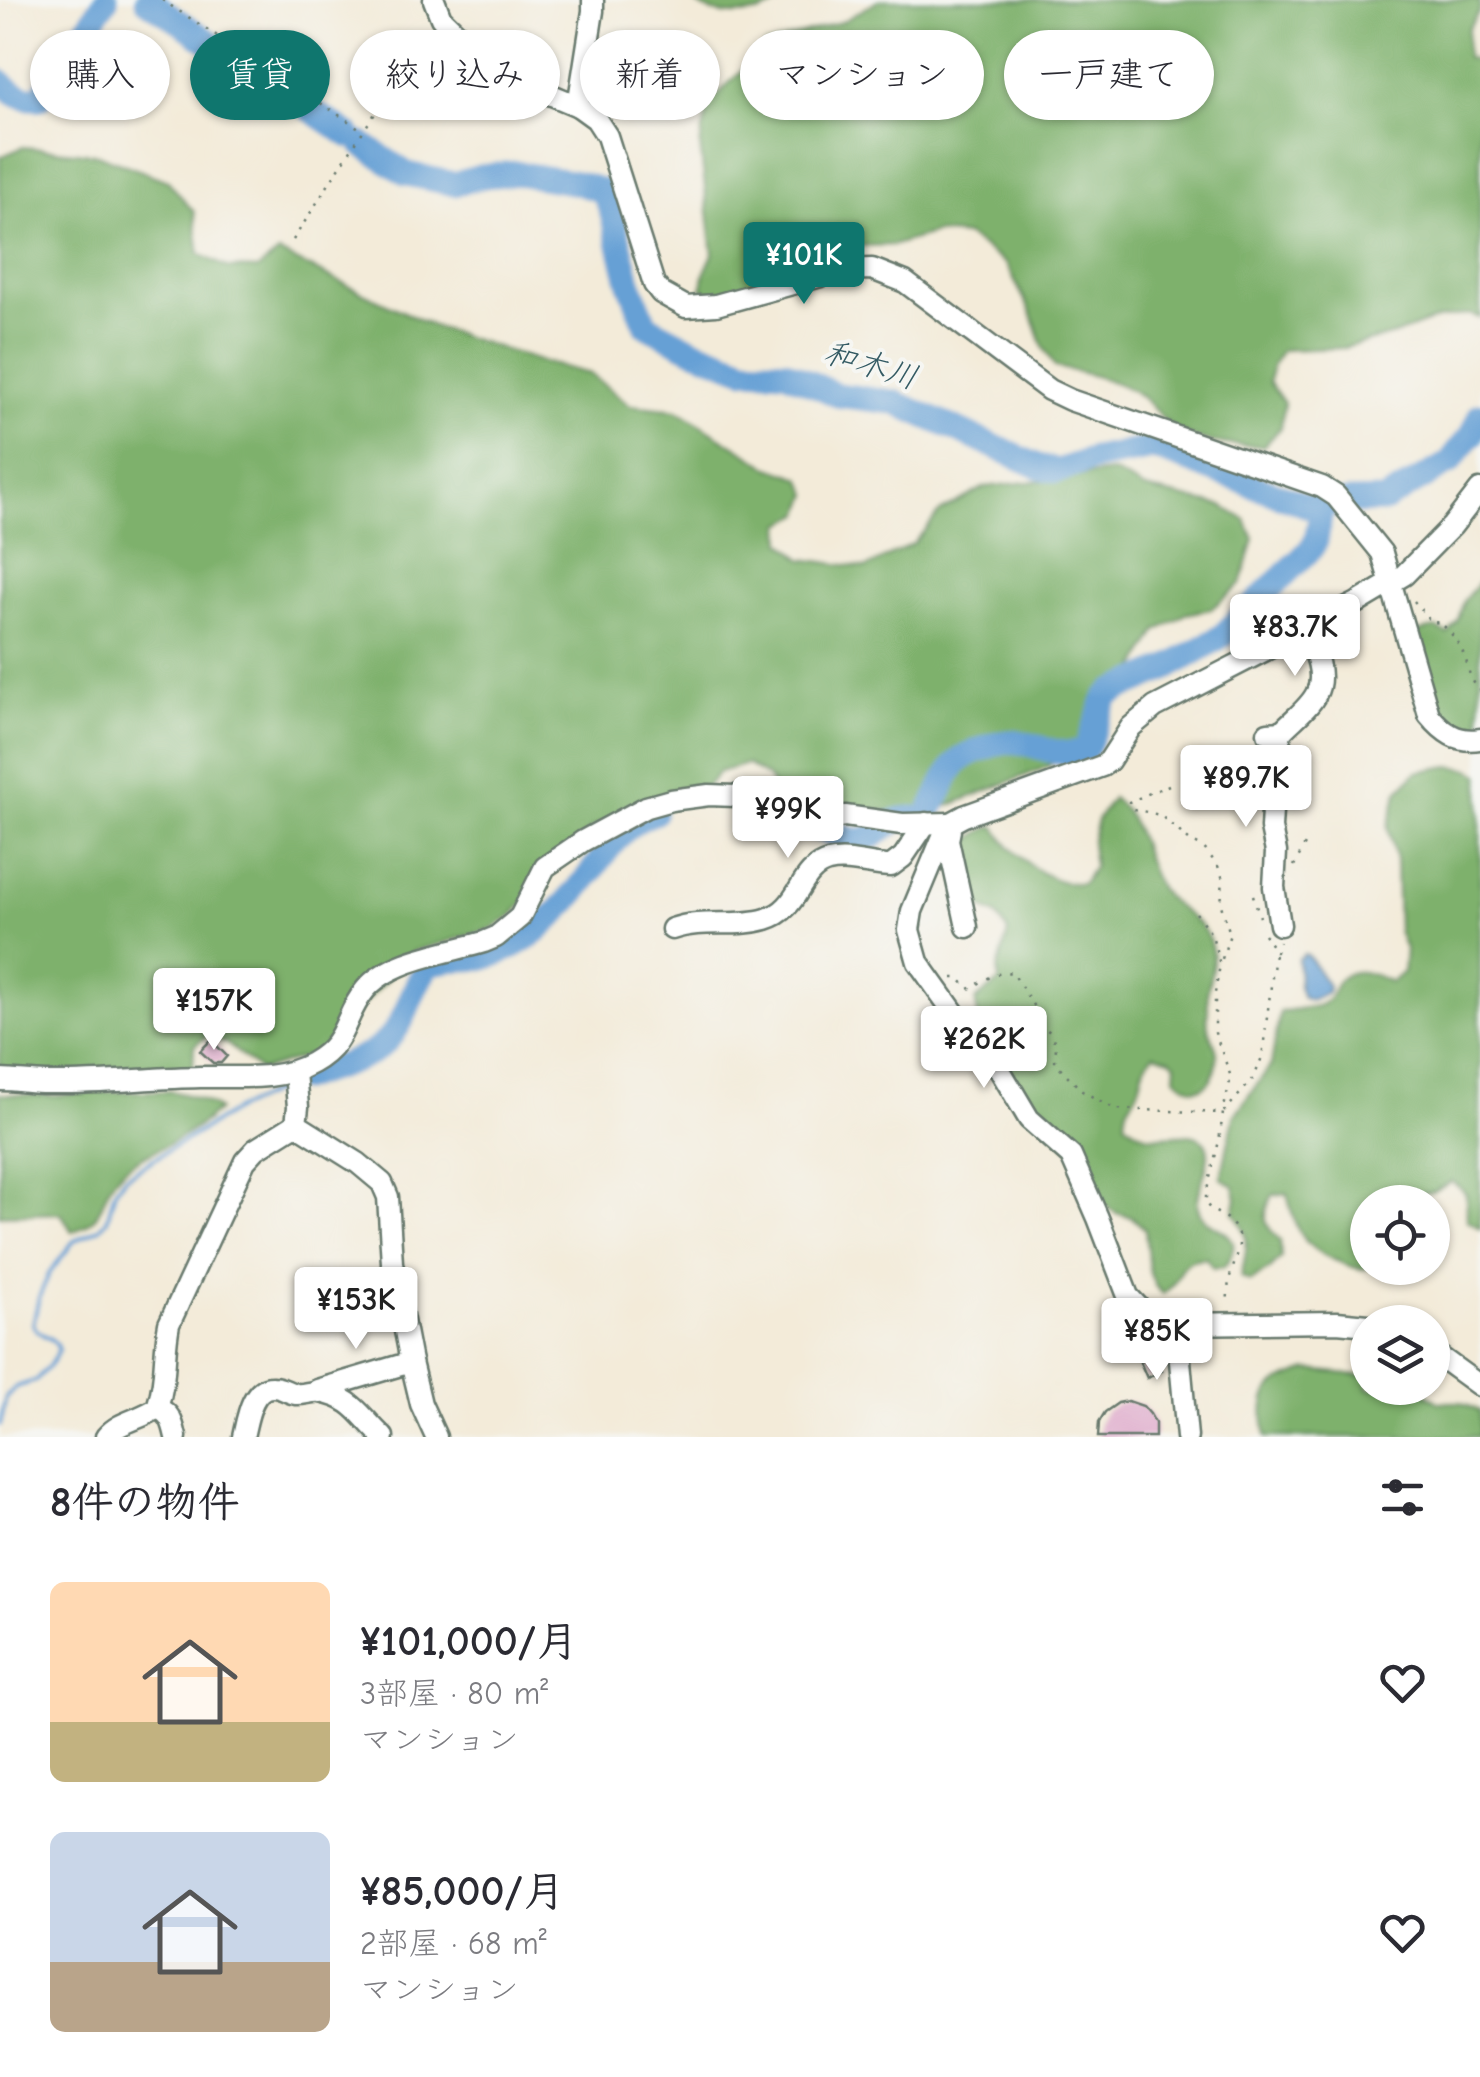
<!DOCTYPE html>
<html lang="ja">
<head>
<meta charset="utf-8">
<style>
  :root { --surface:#fff; --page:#f7f7f7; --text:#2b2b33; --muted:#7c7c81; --accent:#0f766e }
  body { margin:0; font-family:"Comic Neue","Klee One",sans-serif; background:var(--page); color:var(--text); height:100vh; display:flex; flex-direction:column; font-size:38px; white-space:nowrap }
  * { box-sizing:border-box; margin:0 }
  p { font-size:32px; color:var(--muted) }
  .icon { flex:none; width:55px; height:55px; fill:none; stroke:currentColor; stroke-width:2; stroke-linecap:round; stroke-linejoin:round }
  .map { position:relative; height:1437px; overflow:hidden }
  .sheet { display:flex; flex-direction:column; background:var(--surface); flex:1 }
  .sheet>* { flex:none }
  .banner { position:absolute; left:30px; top:30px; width:1420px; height:90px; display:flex; gap:20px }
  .buttons { position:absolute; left:1350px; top:1185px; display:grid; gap:20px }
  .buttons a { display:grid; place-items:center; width:100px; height:100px; border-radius:50%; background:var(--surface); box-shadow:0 2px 8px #0004; font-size:50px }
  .price { position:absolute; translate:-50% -85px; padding:0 22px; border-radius:10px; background:#fff; color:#222; font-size:32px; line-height:65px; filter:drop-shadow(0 2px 5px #0008) }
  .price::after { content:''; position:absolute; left:50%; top:60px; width:30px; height:22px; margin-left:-15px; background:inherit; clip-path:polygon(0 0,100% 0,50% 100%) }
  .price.on { background:var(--accent); color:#fff }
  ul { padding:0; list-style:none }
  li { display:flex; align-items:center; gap:30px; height:250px; padding:0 50px }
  li span { display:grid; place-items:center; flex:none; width:280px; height:200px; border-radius:15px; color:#555 }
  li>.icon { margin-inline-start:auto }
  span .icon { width:120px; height:120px; fill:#fffc; stroke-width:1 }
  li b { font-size:42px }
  h2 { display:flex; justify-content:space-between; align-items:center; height:120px; padding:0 50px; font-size:42px }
  .chip { padding:0 35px; border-radius:45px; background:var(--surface); box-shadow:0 2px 8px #0004; font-size:35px; line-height:90px }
  .chip.on { background:var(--accent); color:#fff }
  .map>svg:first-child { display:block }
</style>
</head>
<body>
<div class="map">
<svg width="1480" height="1437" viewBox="0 0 1480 1437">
  <rect width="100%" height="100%" fill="#f6f6f2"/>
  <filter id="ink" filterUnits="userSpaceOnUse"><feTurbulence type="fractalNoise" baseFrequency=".01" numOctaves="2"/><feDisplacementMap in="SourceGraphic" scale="20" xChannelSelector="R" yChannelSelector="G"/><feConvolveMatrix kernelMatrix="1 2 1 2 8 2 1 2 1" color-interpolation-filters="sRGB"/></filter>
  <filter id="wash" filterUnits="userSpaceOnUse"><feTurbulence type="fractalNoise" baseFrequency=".0048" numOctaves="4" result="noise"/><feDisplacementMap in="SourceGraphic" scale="40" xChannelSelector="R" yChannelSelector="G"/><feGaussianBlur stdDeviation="2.25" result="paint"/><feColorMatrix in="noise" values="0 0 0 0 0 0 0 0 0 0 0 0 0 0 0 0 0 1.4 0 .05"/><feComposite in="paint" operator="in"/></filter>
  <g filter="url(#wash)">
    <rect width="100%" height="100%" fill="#f3ebd9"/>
    <g fill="#7eb16c" stroke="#4e7750" stroke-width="2.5">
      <path d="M692 0H789C779 4 767 11 757 13 735 17 708 16 692 0Z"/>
      <path d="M879 0H1480V10L1468 29 1466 58 1480 60V318L1469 314 1437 319 1394 335 1344 348 1282 350 1272 366 1269 382 1284 403 1281 427 1264 446C1235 446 1187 443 1166 422 1155 411 1145 397 1131 390 1108 378 1080 372 1055 367L1043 347 1031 312 1006 264 967 236 935 233 894 245 859 246 825 265 760 281 715 298 702 288 704 274 713 254 700 146 708 105 765 46 843 21Z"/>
      <path d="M23 147 97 154 168 181 194 212 200 254 228 268 258 269 279 253 435 327 536 360 590 374 630 405 677 410 767 466 801 478 809 494 801 514 782 524 783 542 802 559 866 568 914 543 940 512 985 487 1113 472 1145 489 1222 506 1246 520 1254 539 1241 584 1211 609 1186 614 1157 631 1134 673 1082 741 1047 767 948 806 894 811 848 810 815 813 793 805 776 790 767 777 747 764 719 772 703 791 593 827 513 915 492 929 414 951 317 1053 260 1071 226 1043 207 1036 194 1046 193 1069 132 1074H0V157Z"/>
      <path d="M1480 581V731L1465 734C1436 715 1436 704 1428 672 1424 658 1418 646 1417 632L1435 628 1448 634 1458 620 1464 600Z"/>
      <path d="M1449 766 1470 769 1480 774V1228L1467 1220 1466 1194 1452 1181 1432 1192 1414 1195V1202H1368V1268C1357 1270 1347 1265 1337 1261 1299 1246 1296 1230 1287 1193L1273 1195C1262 1215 1263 1225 1280 1240L1281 1258 1270 1269 1250 1281 1241 1277C1246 1249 1253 1238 1234 1213L1237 1198 1234 1186 1221 1178 1234 1116 1271 1065 1280 1012C1291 1009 1312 1008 1320 1005 1332 1000 1332 989 1339 980 1353 964 1376 975 1391 982L1403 972 1405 949 1398 931 1396 860 1388 827 1398 791 1417 772Z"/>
      <path d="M1112 798C1143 820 1142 865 1163 893 1176 911 1203 919 1210 942 1216 963 1211 970 1208 988 1207 995 1208 1004 1208 1011 1208 1017 1207 1022 1208 1027 1210 1037 1218 1046 1217 1056 1215 1085 1198 1101 1175 1076L1176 1064 1171 1059 1154 1054C1139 1068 1145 1075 1137 1092 1129 1108 1127 1101 1125 1122 1132 1127 1138 1133 1146 1135 1163 1140 1186 1129 1201 1139 1220 1151 1194 1190 1198 1207 1203 1234 1254 1226 1224 1267L1213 1268 1206 1258C1172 1259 1183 1281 1163 1294L1155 1286 1149 1271 1145 1229 1132 1217 1116 1213 1104 1205 1091 1173 1082 1159 1037 1118 981 1030 975 1001 999 982 998 969 1008 932 996 915 980 907C965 873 947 840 995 826 1011 854 1049 887 1083 883L1094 866 1091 843 1097 820Z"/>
      <path d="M171 1091C187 1095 206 1099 218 1110 203 1123 190 1133 173 1142 155 1152 134 1158 119 1174 96 1198 111 1217 72 1232L61 1213 0 1215V1094L54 1096 97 1092Z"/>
      <path d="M1309 1370 1367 1376 1368 1388H1418L1438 1402H1460L1480 1411V1437H1266C1258 1392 1267 1383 1309 1370Z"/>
    </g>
    <path fill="#66a0d5" stroke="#426e84" stroke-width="2.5" d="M1304 954 1309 957 1328 986 1327 992 1311 1000 1303 998 1299 987 1298 959Z"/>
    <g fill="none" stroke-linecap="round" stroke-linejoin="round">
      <path stroke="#66a0d5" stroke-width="4" d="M0 1425 6 1397 16 1387 35 1381 49 1366 59 1350C55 1335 38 1338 33 1324L39 1297 49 1274 73 1242 100 1228 107 1220 115 1190 126 1176 235 1110 287 1086"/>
      <g stroke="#66a0d5" stroke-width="25">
        <path d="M147 0 350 136"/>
        <path d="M0 81C12 93 23 100 40 98L106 0"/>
        <path d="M362 144 407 174 455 184 484 176 516 173 577 183 603 191 611 210 629 281 646 325 690 348 745 369 785 371 837 395 894 402 1038 466 1058 471 1093 459 1154 448 1311 507 1349 502 1384 501 1449 463 1471 435 1480 415"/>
        <path d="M791 820 854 840C879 840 881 827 899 820 906 817 917 819 925 818 939 803 942 779 957 763 964 756 975 751 985 748 995 744 1005 741 1016 742 1039 744 1064 761 1086 749L1106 698 1111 693 1168 668 1222 636 1310 550 1316 541 1322 506"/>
        <path d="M302 1079C336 1065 378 1062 399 1025 409 1009 416 976 431 965 444 957 468 960 483 958 504 954 528 939 543 926 560 911 576 892 589 875 609 849 622 824 654 813"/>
      </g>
    </g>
    <g id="blocks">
      <g fill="#e0afcd">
        <path d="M211 1040 227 1056 221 1063H213L200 1051Z"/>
        <path d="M1152 1348 1162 1371 1147 1378 1137 1355Z"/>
        <path d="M1128 1401 1143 1406 1150 1414 1155 1423V1437H1098L1099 1422 1105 1412 1118 1403Z"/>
      </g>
    </g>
  </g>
  <g filter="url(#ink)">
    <use href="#blocks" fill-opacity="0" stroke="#697a6e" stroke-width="2.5"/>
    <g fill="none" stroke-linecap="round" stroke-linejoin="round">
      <defs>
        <g id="minor">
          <path d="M434 0 441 18 497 72 578 106 596 119 607 136 654 284 661 293 686 307 716 305 843 270 872 269 905 282 1049 390 1070 400 1322 487 1336 496 1382 553 1429 715C1443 732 1457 743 1480 739"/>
          <path d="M578 106 593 11V0"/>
          <path d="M1268 733 1281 732C1292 720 1309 708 1316 694 1327 674 1313 647 1305 629"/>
          <path d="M950 830 948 840 967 927"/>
          <path d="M1280 925 1274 887 1276 852 1271 828 1274 776 1281 732"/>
          <path d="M672 929C703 918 735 928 766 919 801 909 798 870 828 862 849 857 870 866 891 866L903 857 926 823"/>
          <path d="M295 1072 298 1107 296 1124 358 1163 382 1183 388 1197 392 1263 411 1362 421 1404 436 1437"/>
          <path d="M0 1080C16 1080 31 1083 46 1083 97 1084 149 1078 200 1077 237 1076 279 1082 312 1063 349 1042 342 1018 365 990 390 959 447 953 484 942L496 937 520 917 545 867 583 841 646 807 671 800 709 795 735 796 754 799 818 820 845 816 902 824 951 823"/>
          <path d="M1173 1324 1179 1350 1187 1437"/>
          <path d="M1368 1325 1337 1322 1173 1324 1145 1314 1128 1296 1098 1218 1071 1156 1029 1119 991 1055 960 1021 918 962 909 930 912 911 944 834 951 823 964 816 1102 766 1109 761 1131 727 1155 707 1357 603 1404 575 1452 526 1480 490"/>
          <path d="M1432 1351 1480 1386"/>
          <path d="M317 1390 411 1362"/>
          <path d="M157 1408C171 1413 173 1424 176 1437"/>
          <path d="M106 1437C119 1421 140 1420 157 1408 167 1379 163 1354 169 1324L245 1161 256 1149 296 1124"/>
          <path d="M243 1437C247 1421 251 1386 273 1387 282 1387 288 1393 296 1394 304 1395 311 1391 320 1392 355 1399 358 1414 383 1437"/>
        </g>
      </defs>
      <use href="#minor" stroke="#697a6e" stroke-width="25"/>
      <g stroke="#697a6e" stroke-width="2.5" stroke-dasharray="2.5 8" stroke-linecap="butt">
        <path d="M162 0 362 130"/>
        <path d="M293 240 363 131 432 31"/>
        <path d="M1414 601 1432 623 1439 622C1450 631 1459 642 1464 655 1470 668 1468 682 1480 691"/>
        <path d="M1169 785 1129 802V805L1133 809 1160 815 1190 841 1203 847 1218 866 1223 879 1221 905 1230 934 1220 965"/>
        <path d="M1294 866 1307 841"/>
        <path d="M1253 895 1260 917"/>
        <path d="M1196 913 1212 935 1220 965 1215 993V1033L1231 1077 1223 1112"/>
        <path d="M1264 934 1276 952 1279 942"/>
        <path d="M953 978H959L969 989C983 982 996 970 1013 973L1034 1007 1038 1022 1051 1033 1056 1046 1055 1062 1082 1091 1115 1109 1223 1113 1219 1141 1206 1194V1204C1214 1214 1224 1214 1232 1224 1247 1241 1234 1261 1229 1280 1228 1288 1228 1297 1227 1305"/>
        <path d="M1224 1112 1254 1078 1262 1057 1275 954"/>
      </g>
      <use href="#minor" stroke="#fff" stroke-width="20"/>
    </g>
  </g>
  <g text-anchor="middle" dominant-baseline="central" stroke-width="8" stroke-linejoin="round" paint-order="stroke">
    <g font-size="32" font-style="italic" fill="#345b64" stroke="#f6f6f2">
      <text transform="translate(871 365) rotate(17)">和木川</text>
    </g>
  </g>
</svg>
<div class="buttons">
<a><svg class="icon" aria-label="locate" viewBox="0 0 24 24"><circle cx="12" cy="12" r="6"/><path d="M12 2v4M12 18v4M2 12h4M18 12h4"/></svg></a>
<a><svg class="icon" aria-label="layers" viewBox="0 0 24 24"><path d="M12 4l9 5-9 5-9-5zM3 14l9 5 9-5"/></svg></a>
</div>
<b class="price on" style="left:804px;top:307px">¥101K</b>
<b class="price" style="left:1295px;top:679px">¥83.7K</b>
<b class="price" style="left:1246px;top:830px">¥89.7K</b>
<b class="price" style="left:788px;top:861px">¥99K</b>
<b class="price" style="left:214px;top:1053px">¥157K</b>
<b class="price" style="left:984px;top:1091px">¥262K</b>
<b class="price" style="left:356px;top:1352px">¥153K</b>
<b class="price" style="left:1157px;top:1383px">¥85K</b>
<div class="banner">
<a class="chip">購入</a>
<a class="chip on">賃貸</a>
<a class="chip">絞り込み</a>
<a class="chip">新着</a>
<a class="chip">マンション</a>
<a class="chip">一戸建て</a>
</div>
</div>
<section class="sheet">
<h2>8件の物件<svg class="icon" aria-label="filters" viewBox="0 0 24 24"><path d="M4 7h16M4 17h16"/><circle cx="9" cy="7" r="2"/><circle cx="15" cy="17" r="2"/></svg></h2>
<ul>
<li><span style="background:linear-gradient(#ffd9b3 70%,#c2b280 0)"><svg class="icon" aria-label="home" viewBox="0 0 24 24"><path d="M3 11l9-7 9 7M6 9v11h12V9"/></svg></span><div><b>¥101,000/月</b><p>3部屋 · 80 m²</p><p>マンション</p></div><svg class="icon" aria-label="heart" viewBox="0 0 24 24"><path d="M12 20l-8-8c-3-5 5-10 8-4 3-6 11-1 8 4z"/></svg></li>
<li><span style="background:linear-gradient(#c9d6e8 65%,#b9a48a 0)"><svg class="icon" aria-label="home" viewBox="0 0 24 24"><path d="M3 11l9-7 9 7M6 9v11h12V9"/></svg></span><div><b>¥85,000/月</b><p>2部屋 · 68 m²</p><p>マンション</p></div><svg class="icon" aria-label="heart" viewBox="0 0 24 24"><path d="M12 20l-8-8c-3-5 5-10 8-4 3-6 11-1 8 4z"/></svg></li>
</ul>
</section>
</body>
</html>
